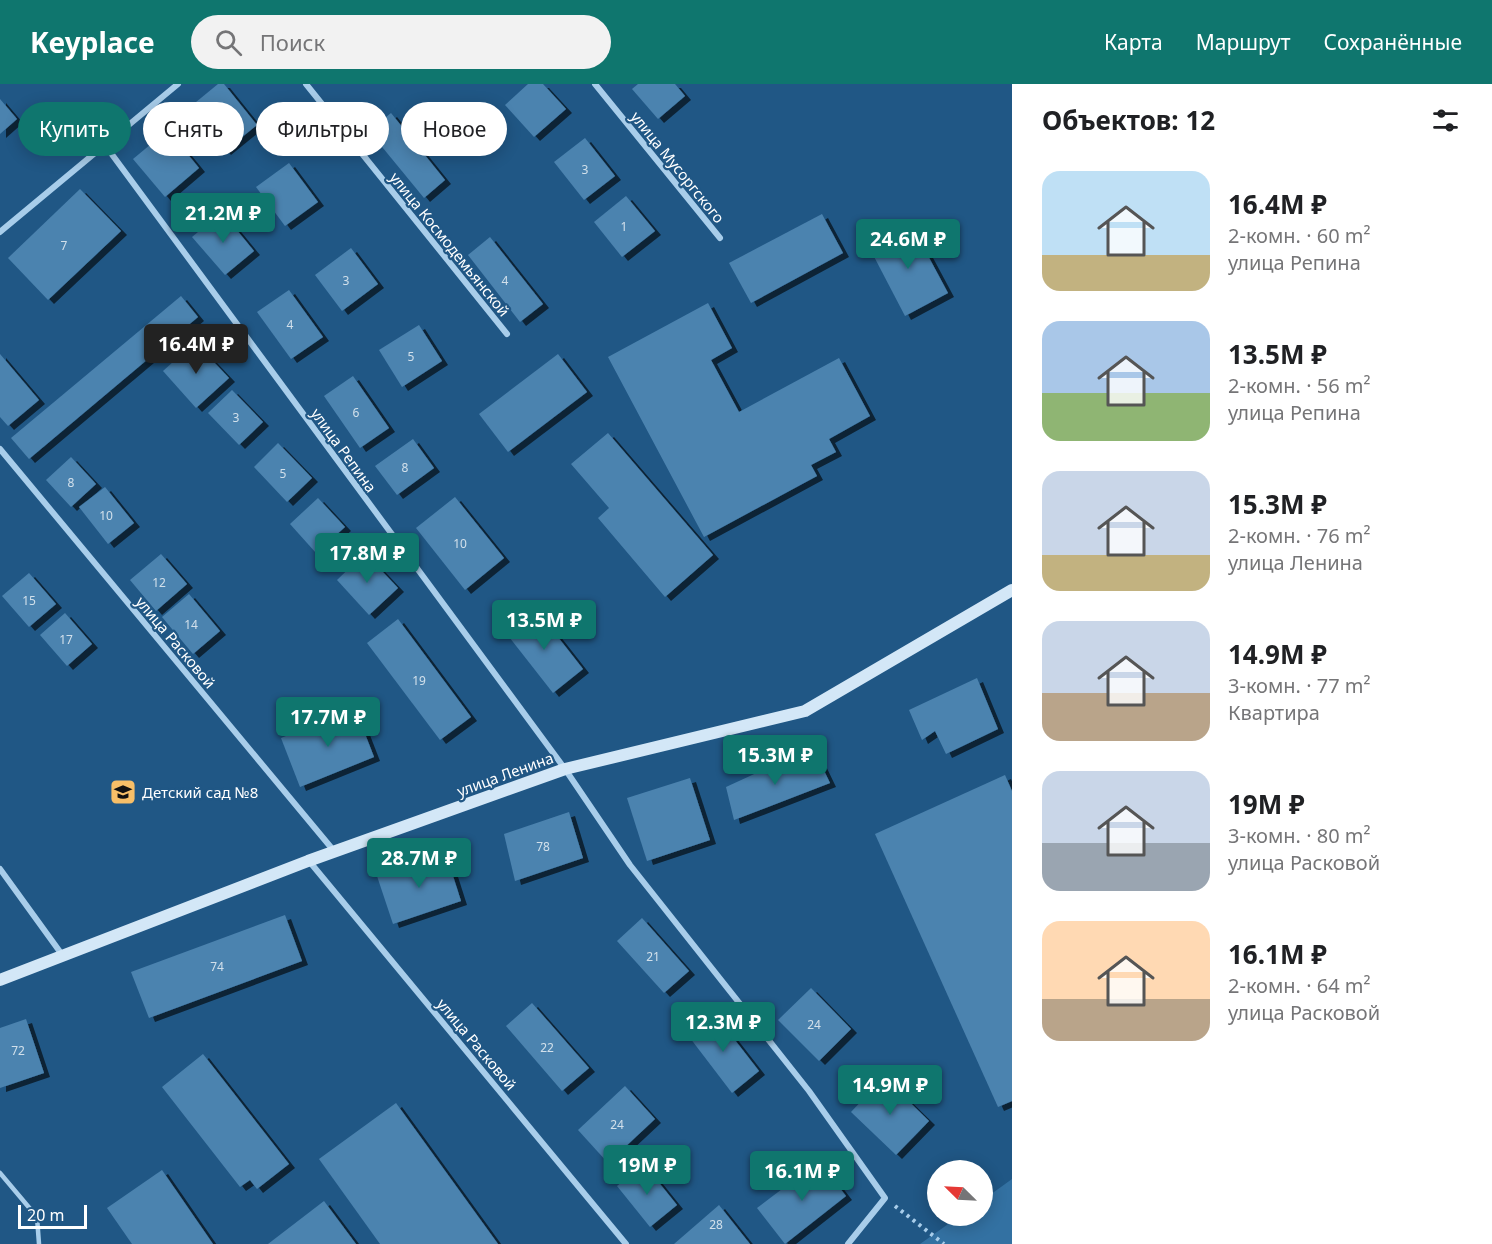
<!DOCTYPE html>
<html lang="ru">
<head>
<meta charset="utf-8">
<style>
  :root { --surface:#fff; --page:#f2f2f2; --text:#202124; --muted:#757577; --accent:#0f766e }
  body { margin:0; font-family:"Noto Sans",sans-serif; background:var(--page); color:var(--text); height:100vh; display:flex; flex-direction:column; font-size:22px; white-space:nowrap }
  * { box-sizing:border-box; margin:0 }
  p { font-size:20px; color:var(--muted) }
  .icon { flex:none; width:33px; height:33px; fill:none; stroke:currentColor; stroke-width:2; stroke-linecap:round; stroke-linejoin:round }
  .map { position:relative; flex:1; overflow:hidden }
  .sheet { display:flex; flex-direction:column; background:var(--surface); width:480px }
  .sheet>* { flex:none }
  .banner { position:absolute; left:18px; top:18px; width:570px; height:54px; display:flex; gap:12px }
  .needle { width:39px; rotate:294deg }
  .buttons { position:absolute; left:927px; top:1076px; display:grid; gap:12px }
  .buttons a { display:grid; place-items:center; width:66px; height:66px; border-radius:50%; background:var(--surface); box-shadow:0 3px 15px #0003; font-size:30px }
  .scale { position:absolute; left:18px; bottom:15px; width:69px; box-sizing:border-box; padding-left:6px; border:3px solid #fff; border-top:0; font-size:16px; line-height:21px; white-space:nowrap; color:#fff; -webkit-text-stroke:4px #205785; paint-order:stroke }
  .price { position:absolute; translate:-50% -51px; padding:0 14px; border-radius:6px; background:var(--accent); color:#fff; font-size:20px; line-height:39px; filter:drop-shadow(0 2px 3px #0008) }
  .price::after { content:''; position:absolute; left:50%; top:36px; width:18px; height:14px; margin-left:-9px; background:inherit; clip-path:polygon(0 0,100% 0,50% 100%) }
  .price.on { background:#222; color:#fff }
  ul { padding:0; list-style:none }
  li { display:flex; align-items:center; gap:18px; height:150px; padding:0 30px }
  li span { display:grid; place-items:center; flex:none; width:168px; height:120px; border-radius:18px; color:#555 }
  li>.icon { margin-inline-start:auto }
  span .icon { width:72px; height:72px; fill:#fffc; stroke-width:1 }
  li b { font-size:26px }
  h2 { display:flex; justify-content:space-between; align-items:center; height:72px; padding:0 30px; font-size:26px }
  .tag { padding:0 21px; border-radius:27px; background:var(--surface); box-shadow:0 3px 15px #0003; font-size:21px; line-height:54px }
  .tag.on { background:var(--accent); color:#fff }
  header { display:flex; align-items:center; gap:36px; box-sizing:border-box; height:84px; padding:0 30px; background:var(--accent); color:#fff }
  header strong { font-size:28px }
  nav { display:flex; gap:33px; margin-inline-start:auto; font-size:21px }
  .search { width:420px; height:54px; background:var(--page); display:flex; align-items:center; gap:15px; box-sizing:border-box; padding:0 21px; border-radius:33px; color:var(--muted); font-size:22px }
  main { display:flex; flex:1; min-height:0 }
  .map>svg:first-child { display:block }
</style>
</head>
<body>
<header>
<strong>Keyplace</strong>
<div class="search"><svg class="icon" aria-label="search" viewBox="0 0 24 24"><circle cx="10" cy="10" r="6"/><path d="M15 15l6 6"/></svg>Поиск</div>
<nav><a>Карта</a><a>Маршрут</a><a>Сохранённые</a></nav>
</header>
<main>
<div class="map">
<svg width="1012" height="1160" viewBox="0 0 1012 1160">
  <defs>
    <filter id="shadow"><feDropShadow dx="6" dy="4" stdDeviation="0" flood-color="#0009"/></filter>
  </defs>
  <rect width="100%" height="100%" fill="#205785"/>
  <path fill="#3371a2" d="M1012 1095V1160H920L961 1131H982L983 1116Z"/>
  <g fill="#4c83af" filter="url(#shadow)">
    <path d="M218 0H224L257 41 225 67 190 23Z"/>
    <path d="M528 0H543L566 25 534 53 505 21Z"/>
    <path d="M638 0H675L685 12 658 35 632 5Z"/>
    <path d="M0 15 17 35 0 50Z"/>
    <path d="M391 29 445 96 424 114 369 47Z"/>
    <path d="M168 46 199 84 165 113 133 75Z"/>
    <path d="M585 54 615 92 584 116 554 78Z"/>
    <path d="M289 79 318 118 285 142 256 103Z"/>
    <path d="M80 105 121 147 48 216 8 174Z"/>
    <path d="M626 112 655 147 622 173 594 138Z"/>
    <path d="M222 128 254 167 225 191 192 153Z"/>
    <path d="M822 130 843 169 751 219 729 179Z"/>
    <path d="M911 140 948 209 905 232 869 163Z"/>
    <path d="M490 153 543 220 520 238 468 171Z"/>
    <path d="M351 164 378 200 342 227 315 191Z"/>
    <path d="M289 206 323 253 291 275 257 228Z"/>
    <path d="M181 212 198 233 29 375 11 354Z"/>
    <path d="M708 219 732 264 711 276 739 328 839 274 870 332 829 355 836 368 811 381 817 392 704 453 608 273Z"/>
    <path d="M419 241 442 277 402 303 379 266Z"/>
    <path d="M195 258 229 294 196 324 163 287Z"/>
    <path d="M0 270 39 316 8 342 0 333Z"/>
    <path d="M558 270 587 308 508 368 479 330Z"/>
    <path d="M353 292 389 344 360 364 324 312Z"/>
    <path d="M232 306 263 338 239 361 208 329Z"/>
    <path d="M608 349 713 471 665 513 598 434 609 424 571 380Z"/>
    <path d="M413 355 434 384 397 411 375 382Z"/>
    <path d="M278 359 312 394 287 418 254 383Z"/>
    <path d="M71 373 96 400 71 423 46 396Z"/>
    <path d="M105 403 134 439 108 460 79 423Z"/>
    <path d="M455 413 504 474 465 506 416 444Z"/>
    <path d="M318 414 345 443 316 469 290 440Z"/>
    <path d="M365 469 398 504 369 531 337 496Z"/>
    <path d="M161 470 187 500 156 527 130 496Z"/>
    <path d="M29 489 56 520 29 543 2 512Z"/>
    <path d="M189 510 220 547 193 570 162 533Z"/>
    <path d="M536 525 583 585 553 609 506 549Z"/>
    <path d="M65 529 92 560 67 582 40 551Z"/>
    <path d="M398 535 471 633 440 656 367 559Z"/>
    <path d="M977 594 998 645 946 670 935 647 922 656 909 626Z"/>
    <path d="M355 624 374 673 300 703 281 654Z"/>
    <path d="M817 672 830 699 734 736 726 703 787 675 792 684Z"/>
    <path d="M1005 691 1012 707V1017L998 1023 875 750Z"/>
    <path d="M690 694 710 756 647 777 627 714Z"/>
    <path d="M569 728 583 774 515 797 504 750Z"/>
    <path d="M446 770 461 817 393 840 377 792Z"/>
    <path d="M285 831 302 877 149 934 131 888Z"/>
    <path d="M642 834 689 887 664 909 617 857Z"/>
    <path d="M811 904 851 945 819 977 778 936Z"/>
    <path d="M532 919 589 984 562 1007 506 942Z"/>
    <path d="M714 929 759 987 732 1009 687 950Z"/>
    <path d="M26 935 44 989 0 1004V944Z"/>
    <path d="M203 970 289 1080 257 1105 250 1096 240 1103 162 1003Z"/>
    <path d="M884 993 929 1037 896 1071 851 1028Z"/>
    <path d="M625 1002 655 1035 608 1079 578 1046Z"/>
    <path d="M396 1019 498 1160H380L319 1075Z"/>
    <path d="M819 1077 846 1112 785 1160 757 1124Z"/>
    <path d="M644 1080 677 1121 650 1143 617 1102Z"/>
    <path d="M162 1086 213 1160H132L107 1124Z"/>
    <path d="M324 1117 356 1160H268Z"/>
    <path d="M719 1121 750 1160H674Z"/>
  </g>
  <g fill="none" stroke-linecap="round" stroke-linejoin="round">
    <path stroke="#a8cdea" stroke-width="4" stroke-dasharray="3 4.5" stroke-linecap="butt" d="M895 1122 944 1160"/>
    <path stroke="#a8cdea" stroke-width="4.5" d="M0 1089 37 1133 39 1160"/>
    <g stroke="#a8cdea" stroke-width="6">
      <path d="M306 0 507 250"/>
      <path d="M595 0 720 154"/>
      <path d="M105 61 565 685 630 781 809 1007 885 1114 848 1160"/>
      <path d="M0 148 178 0"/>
      <path d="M0 365 334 767"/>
      <path d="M309 777 626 1160"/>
      <path d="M0 785 63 872"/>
    </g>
    <path stroke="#d3e7f7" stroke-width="12" d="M0 896 308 777 565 685 805 627 1012 506"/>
  </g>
  <defs>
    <symbol id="school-square" viewBox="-11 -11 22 22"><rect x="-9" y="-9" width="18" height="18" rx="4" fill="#f7bf68" stroke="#205785"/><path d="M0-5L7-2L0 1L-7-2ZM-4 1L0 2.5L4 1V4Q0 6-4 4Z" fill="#111"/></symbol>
  </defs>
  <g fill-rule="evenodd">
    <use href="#school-square" x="108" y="693" width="30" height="30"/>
  </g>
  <g text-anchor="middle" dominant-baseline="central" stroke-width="4.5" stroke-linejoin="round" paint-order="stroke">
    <g font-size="12" fill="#d2e0eb">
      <text x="585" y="85">3</text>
      <text x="624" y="142">1</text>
      <text x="64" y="161">7</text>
      <text x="346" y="196">3</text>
      <text x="505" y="196">4</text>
      <text x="290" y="240">4</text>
      <text x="411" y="272">5</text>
      <text x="356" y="328">6</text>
      <text x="236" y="333">3</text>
      <text x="405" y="383">8</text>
      <text x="283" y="389">5</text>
      <text x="71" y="398">8</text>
      <text x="106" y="431">10</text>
      <text x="460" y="459">10</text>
      <text x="159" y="498">12</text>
      <text x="29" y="516">15</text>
      <text x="191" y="540">14</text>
      <text x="66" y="555">17</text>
      <text x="419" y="596">19</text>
      <text x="543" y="762">78</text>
      <text x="653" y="872">21</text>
      <text x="217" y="882">74</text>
      <text x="814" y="940">24</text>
      <text x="547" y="963">22</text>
      <text x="18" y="966">72</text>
      <text x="617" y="1040">24</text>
      <text x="716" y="1140">28</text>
    </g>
    <g font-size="15" fill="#fff" stroke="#205785">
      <text transform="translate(678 83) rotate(51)">улица Мусоргского</text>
      <text transform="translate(450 160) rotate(51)">улица Космодемьянской</text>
      <text transform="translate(344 366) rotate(54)">улица Репина</text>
      <text transform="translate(176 558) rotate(50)">улица Расковой</text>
      <text transform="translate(505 690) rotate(-20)">улица Ленина</text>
      <text transform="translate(477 960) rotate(50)">улица Расковой</text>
    </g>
    <g font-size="15" fill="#fff" stroke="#205785" text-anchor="start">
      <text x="142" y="708">Детский сад №8</text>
    </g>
  </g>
</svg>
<div class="buttons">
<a><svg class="needle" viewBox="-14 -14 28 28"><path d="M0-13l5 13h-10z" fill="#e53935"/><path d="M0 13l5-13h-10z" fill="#757577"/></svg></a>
</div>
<div class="scale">20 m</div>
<b class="price" style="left:223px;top:160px">21.2M ₽</b>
<b class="price" style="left:908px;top:186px">24.6M ₽</b>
<b class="price on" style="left:196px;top:291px">16.4M ₽</b>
<b class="price" style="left:367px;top:500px">17.8M ₽</b>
<b class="price" style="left:544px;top:567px">13.5M ₽</b>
<b class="price" style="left:328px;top:664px">17.7M ₽</b>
<b class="price" style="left:775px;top:702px">15.3M ₽</b>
<b class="price" style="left:419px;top:805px">28.7M ₽</b>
<b class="price" style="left:723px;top:969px">12.3M ₽</b>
<b class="price" style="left:890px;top:1032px">14.9M ₽</b>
<b class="price" style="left:647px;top:1112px">19M ₽</b>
<b class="price" style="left:802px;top:1118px">16.1M ₽</b>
<div class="banner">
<a class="tag on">Купить</a>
<a class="tag">Снять</a>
<a class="tag">Фильтры</a>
<a class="tag">Новое</a>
</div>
</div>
<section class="sheet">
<h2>Объектов: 12<svg class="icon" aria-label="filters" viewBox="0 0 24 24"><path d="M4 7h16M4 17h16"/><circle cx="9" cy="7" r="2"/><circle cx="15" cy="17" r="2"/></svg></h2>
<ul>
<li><span style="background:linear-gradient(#bfe0f5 70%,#c2b280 0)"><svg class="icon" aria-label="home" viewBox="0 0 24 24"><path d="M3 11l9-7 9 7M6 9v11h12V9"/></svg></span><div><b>16.4M ₽</b><p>2-комн. · 60 m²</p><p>улица Репина</p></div></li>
<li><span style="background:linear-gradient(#a9c7e8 60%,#8fb573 0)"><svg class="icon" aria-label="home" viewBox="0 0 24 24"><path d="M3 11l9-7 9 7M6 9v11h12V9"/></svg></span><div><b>13.5M ₽</b><p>2-комн. · 56 m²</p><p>улица Репина</p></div></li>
<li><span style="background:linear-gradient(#c9d6e8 70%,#c2b280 0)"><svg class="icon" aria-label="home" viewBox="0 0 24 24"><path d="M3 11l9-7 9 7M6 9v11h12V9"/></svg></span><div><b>15.3M ₽</b><p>2-комн. · 76 m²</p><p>улица Ленина</p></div></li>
<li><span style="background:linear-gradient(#c9d6e8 60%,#b9a48a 0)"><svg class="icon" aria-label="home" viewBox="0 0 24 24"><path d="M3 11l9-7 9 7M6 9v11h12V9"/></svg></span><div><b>14.9M ₽</b><p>3-комн. · 77 m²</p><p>Квартира</p></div></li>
<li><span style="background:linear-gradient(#c9d6e8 60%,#9aa5b1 0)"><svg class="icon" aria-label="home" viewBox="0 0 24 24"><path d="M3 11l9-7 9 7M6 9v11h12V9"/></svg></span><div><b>19M ₽</b><p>3-комн. · 80 m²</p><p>улица Расковой</p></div></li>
<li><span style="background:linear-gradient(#ffd9b3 65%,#b9a48a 0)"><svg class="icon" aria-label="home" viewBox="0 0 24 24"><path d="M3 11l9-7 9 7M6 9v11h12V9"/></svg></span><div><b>16.1M ₽</b><p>2-комн. · 64 m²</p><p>улица Расковой</p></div></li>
</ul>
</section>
</main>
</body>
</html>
